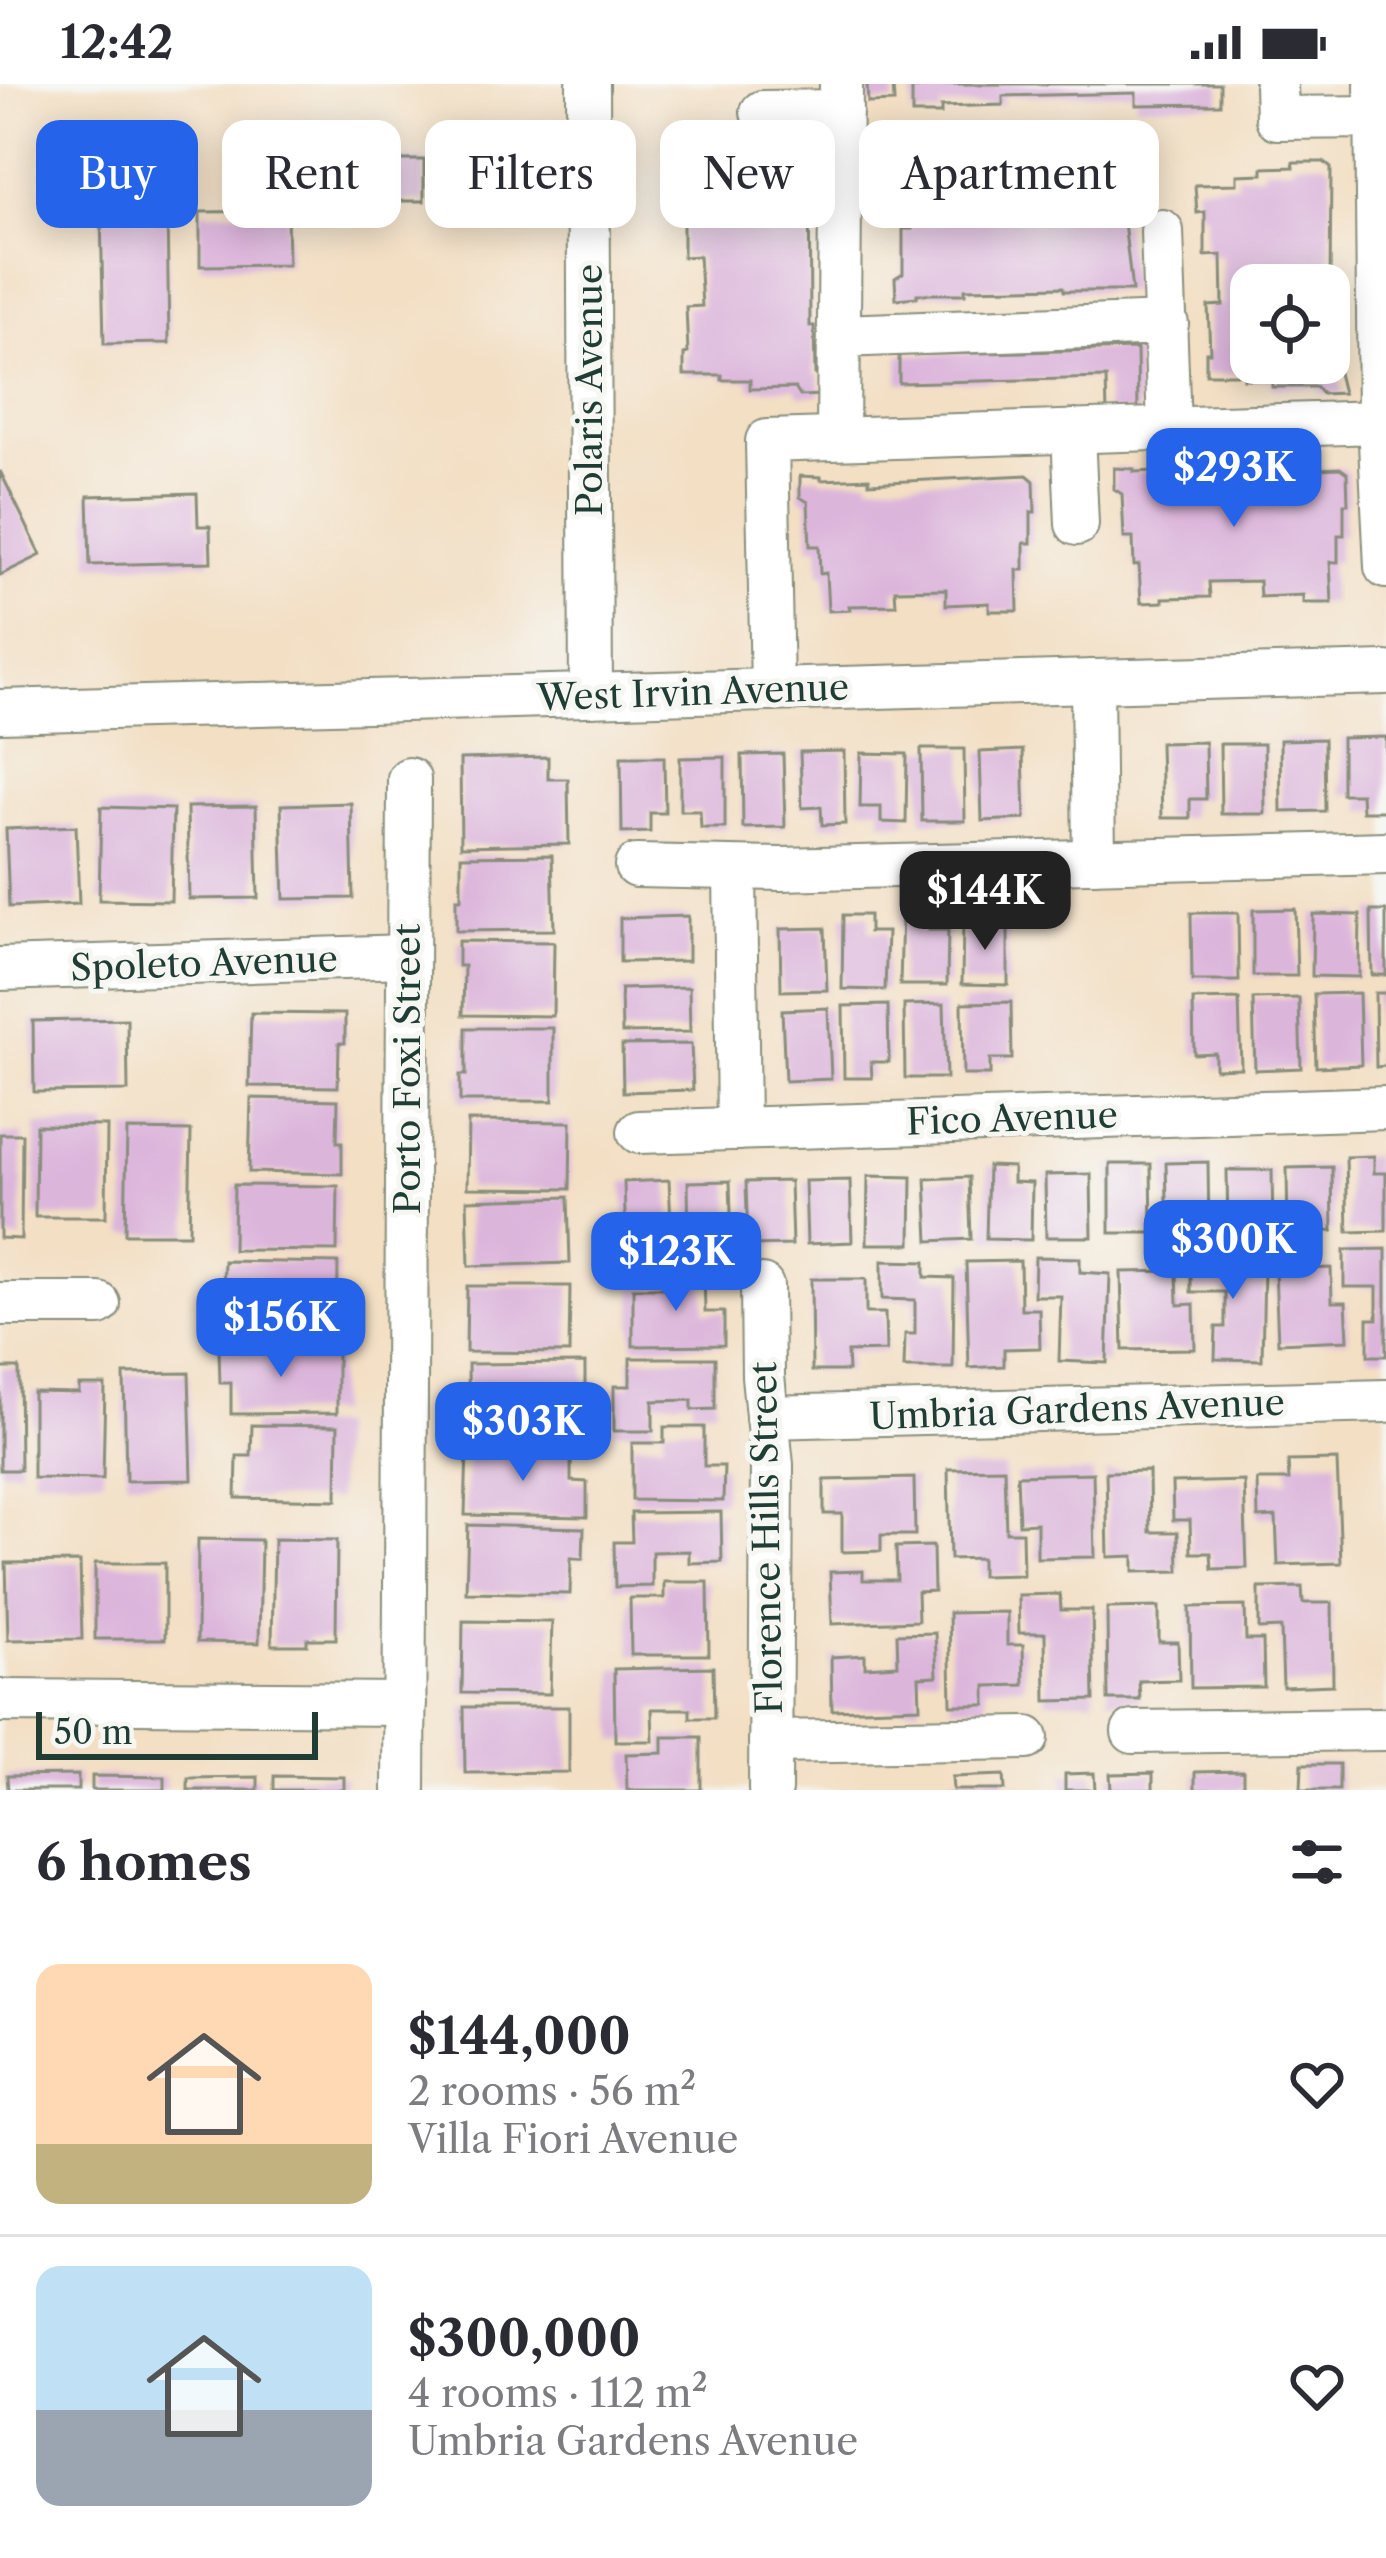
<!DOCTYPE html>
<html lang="en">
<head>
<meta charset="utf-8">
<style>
  :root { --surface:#fff; --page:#f2f2f3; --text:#2b2b33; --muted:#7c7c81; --line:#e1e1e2; --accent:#2563eb }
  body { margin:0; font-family:"Libre Caslon Text",serif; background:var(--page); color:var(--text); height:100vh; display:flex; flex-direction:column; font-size:45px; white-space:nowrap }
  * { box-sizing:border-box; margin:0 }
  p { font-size:39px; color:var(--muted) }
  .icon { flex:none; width:66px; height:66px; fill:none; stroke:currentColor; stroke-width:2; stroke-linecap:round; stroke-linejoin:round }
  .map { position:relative; height:1706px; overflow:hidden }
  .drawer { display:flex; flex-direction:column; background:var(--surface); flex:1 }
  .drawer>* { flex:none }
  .hud { position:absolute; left:36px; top:36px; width:1314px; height:108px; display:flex; gap:24px }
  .buttons { position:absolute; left:1230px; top:180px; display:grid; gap:24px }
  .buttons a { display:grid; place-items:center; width:120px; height:120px; border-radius:24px; background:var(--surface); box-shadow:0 6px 30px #0003; font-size:60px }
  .scale { position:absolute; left:36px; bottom:30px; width:282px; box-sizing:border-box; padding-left:12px; border:6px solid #1f3d34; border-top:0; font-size:33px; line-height:42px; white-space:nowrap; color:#1f3d34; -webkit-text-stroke:9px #f6f6f2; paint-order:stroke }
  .price { position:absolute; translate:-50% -102px; padding:0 27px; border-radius:24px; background:var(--accent); color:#fff; font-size:39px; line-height:78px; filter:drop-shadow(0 3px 6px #0008) }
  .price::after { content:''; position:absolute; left:50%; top:72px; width:36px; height:27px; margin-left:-18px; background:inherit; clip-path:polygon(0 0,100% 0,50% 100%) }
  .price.current { background:#222; color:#fff }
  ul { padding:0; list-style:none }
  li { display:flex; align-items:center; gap:36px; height:300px; padding:0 36px }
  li+li { border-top:3px solid var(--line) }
  li span { display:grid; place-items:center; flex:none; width:336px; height:240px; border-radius:24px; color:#555 }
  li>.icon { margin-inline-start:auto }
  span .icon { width:144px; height:144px; fill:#fffc; stroke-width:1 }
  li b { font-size:51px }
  h2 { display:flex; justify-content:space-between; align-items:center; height:144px; padding:0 36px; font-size:51px }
  .chip { padding:0 42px; border-radius:24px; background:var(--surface); box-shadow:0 6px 30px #0003; font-size:42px; line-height:108px }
  .chip.current { background:var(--accent); color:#fff }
  .status { display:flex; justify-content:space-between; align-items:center; height:84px; padding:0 60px; background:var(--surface); direction:ltr }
  .status svg { height:33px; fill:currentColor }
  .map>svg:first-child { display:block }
</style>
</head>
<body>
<div class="status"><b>12:42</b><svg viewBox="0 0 49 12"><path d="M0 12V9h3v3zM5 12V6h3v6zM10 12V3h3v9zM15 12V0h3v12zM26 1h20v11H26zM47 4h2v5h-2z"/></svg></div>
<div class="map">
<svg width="1386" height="1706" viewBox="0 0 1386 1706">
  <rect width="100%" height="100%" fill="#f6f6f2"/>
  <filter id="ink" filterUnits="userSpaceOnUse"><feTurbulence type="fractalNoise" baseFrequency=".00833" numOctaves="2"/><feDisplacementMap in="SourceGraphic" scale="24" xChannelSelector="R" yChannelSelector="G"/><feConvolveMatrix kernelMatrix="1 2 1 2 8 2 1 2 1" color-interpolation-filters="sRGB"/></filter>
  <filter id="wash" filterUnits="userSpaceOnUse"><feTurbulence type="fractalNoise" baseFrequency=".004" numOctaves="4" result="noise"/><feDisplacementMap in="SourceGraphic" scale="48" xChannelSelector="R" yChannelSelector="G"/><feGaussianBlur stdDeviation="2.7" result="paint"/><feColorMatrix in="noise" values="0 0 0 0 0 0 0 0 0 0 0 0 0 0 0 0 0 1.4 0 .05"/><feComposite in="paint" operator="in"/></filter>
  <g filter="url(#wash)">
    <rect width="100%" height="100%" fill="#f3dfc4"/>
    <g id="blocks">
      <g fill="#dcb5db">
        <path d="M867 0H893L894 18 868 19Z"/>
        <path d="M918 0H1220V20L1136 21V9L1003 12V21L941 23V30H912V4H918Z"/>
        <path d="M867 51H893L894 112 868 113Z"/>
        <path d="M327 56H350V76H424V117H327Z"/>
        <path d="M1108 71V112H1116L1118 139 1124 138 1132 207H1064L1063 203 965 205V210H917V213L896 215 895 194 903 189V145H912V117H917L918 79H940V83L986 82V97L1037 96V80H1079V72Z"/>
        <path d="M1293 78H1324L1331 84 1330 201H1251V279H1329V241H1337L1338 289 1343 309 1322 310 1316 303H1272V295H1244V290H1206V268H1210L1208 222 1223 221 1222 171 1205 172V128L1197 129 1195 101 1237 100V91L1263 90V84L1294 83Z"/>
        <path d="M771 80H803L809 85 810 242H814L815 290H819L821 311 800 312 795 304 750 305V296H722V291H684V270L688 269 686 223 702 222 699 172 683 173V130H675L674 102 715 101 714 93 742 91 741 85 772 84Z"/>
        <path d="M287 127 288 181 200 182V128Z"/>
        <path d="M167 128 169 259 104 260 101 130Z"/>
        <path d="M1137 265 1138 328 1107 329 1106 294 899 299V271Z"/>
        <path d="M1114 384 1134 385V388L1183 386V391L1340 384 1347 389 1348 420H1344V451H1338V478H1330L1332 519H1303V511L1260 513 1259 497 1209 498 1210 513 1163 514V518L1141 519 1139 481 1134 482 1133 454H1124L1122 410 1114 405Z"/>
        <path d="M0 387 41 471 0 491Z"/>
        <path d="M1027 391 1034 397 1035 428H1031V459H1024V486H1017L1018 527H989V519L946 521V505L895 506 896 521 849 522 850 526 828 527 826 489 820 490 819 462H810L808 418 800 413V392L821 393V396L869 394V399Z"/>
        <path d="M197 409 198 442H210L211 478 90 481 88 412Z"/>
        <path d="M1386 653V727H1362L1361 710H1342V654Z"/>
        <path d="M1324 655 1325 727 1281 728 1280 656Z"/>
        <path d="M1205 658 1206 715H1190V734H1162L1160 659Z"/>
        <path d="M1220 660H1264L1265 730H1221Z"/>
        <path d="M921 665H964L965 737H922Z"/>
        <path d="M1023 666 1025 735 982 737 980 668Z"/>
        <path d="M844 667 845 740 822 741 821 723 802 724 800 668Z"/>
        <path d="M861 669 907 670 906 739 881 738V723H860Z"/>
        <path d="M783 670 785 743 743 744 742 671Z"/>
        <path d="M548 673V695H568L569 760 461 762 460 675Z"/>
        <path d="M621 673H664L665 729H650V748L622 749Z"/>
        <path d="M725 673V744H701L700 727H680V674Z"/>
        <path d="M351 719 353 814 284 815 281 721Z"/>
        <path d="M256 722 258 814 189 815 187 723Z"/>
        <path d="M101 723 173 725 171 817 99 816Z"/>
        <path d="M76 742 79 820 9 823 6 745Z"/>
        <path d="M552 771 554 846 456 847V815H461V772Z"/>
        <path d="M1295 825 1297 892H1253V826Z"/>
        <path d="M1371 827H1386V891H1372Z"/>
        <path d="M902 829H929V846H948L947 901H900Z"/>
        <path d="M1191 829H1238L1239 897H1192Z"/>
        <path d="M1313 830 1360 831 1359 893 1312 892Z"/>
        <path d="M843 831H869V848H887L885 906 842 905Z"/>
        <path d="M688 832V877L620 878V834Z"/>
        <path d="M963 837H1008V901L962 900Z"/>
        <path d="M825 844 827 906 781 907 780 845Z"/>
        <path d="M458 857 554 858 553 932 463 931 464 882H458Z"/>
        <path d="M689 903 690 948 622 949 621 905Z"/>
        <path d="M1359 909 1361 981 1316 983 1314 910Z"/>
        <path d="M1375 909H1386V982L1376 983Z"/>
        <path d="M1299 914 1301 984 1255 986 1253 915Z"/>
        <path d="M1239 915 1241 984 1215 985V969L1194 970 1193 916Z"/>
        <path d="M1011 918 1012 975H990V991H963L962 919Z"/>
        <path d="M944 920 946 994H905L904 921Z"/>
        <path d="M888 921 889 978H871L872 994H844L843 922Z"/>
        <path d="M828 924 831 995 785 997 782 926Z"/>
        <path d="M251 929 345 930V959H339L338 1003 249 1002Z"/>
        <path d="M127 935 128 1007 34 1008 33 937Z"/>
        <path d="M466 944H553V1017H460V991H466Z"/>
        <path d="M691 960 693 1006 623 1008 622 961Z"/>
        <path d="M251 1014 338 1016 337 1058H342V1090L249 1088Z"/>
        <path d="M468 1037 571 1038 570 1105 467 1104Z"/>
        <path d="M36 1041 107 1042 106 1133H35Z"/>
        <path d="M127 1046 191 1047 189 1150H125Z"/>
        <path d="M0 1050H22L21 1155 0 1154Z"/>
        <path d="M1374 1072V1089H1386V1147L1348 1148 1346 1073Z"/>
        <path d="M1208 1078 1209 1152 1168 1153 1166 1079Z"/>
        <path d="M1110 1080H1151L1152 1149H1110Z"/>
        <path d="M988 1082 1013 1083V1098L1032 1099 1031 1156 986 1155Z"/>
        <path d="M1332 1083 1333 1147 1288 1148 1287 1084Z"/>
        <path d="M1227 1086H1272L1273 1147 1228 1148Z"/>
        <path d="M1091 1090 1092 1153H1046L1045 1091Z"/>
        <path d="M868 1092 912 1093 911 1160H867Z"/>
        <path d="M969 1093 971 1155 929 1157 926 1095Z"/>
        <path d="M669 1096 672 1161 626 1162 624 1098Z"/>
        <path d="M850 1096 852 1158 807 1160 805 1097Z"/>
        <path d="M730 1097 732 1162 689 1163 688 1098Z"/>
        <path d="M790 1097 792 1161 748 1162 746 1098Z"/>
        <path d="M234 1101 338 1102 337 1167 233 1166Z"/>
        <path d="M568 1113 570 1179 469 1182 467 1116Z"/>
        <path d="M1386 1165V1272H1368V1235H1377V1203H1344V1166Z"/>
        <path d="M1191 1168 1244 1170V1185H1264L1262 1276 1215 1275 1216 1243H1225V1208H1191Z"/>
        <path d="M1035 1173 1080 1174V1188L1110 1190 1107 1279 1059 1277 1061 1212H1034Z"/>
        <path d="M224 1177 338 1179 337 1244 222 1242Z"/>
        <path d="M882 1177 925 1178V1193L954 1194 953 1284H904L905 1250H915V1216L882 1215Z"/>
        <path d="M1020 1177 1021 1225H1039L1040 1264 1004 1265V1282L969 1284 966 1178Z"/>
        <path d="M1331 1184 1332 1218H1346L1348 1256 1278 1259 1275 1186Z"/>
        <path d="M1177 1187 1178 1221 1194 1220 1195 1265 1123 1266 1121 1188Z"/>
        <path d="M664 1188H704L705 1228H724V1261L633 1262V1204H664Z"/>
        <path d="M811 1195H866V1229H885L886 1267 847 1268 848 1287H812Z"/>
        <path d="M467 1202H570L569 1269 466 1268Z"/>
        <path d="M337 1264V1329L231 1330V1299H220L219 1265Z"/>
        <path d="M630 1274H715V1325L692 1326V1316L653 1317V1347H614V1302H630Z"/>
        <path d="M585 1279V1312H571L572 1346 469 1348 468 1280Z"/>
        <path d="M0 1284H19L20 1386H0Z"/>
        <path d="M189 1289 192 1396 126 1397 124 1290Z"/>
        <path d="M79 1301H105L103 1395 33 1394V1308L79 1309Z"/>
        <path d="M252 1341 338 1342 337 1416 236 1414 237 1372H251Z"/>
        <path d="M664 1343H704V1382H724L723 1417 632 1416V1359H664Z"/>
        <path d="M467 1365 571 1366V1397L587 1398V1433L465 1431Z"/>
        <path d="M1337 1376 1341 1479 1278 1481 1276 1433 1258 1434 1257 1396H1289L1288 1377Z"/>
        <path d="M1004 1384 1006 1448H1022L1023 1491 981 1492V1474L950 1475 948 1385Z"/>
        <path d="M1149 1387 1150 1448H1178L1179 1487 1134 1488V1472L1108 1473 1106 1388Z"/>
        <path d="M1093 1389 1095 1473 1037 1474V1439L1019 1440 1017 1391Z"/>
        <path d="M914 1394 915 1451H881V1467L842 1468V1430H824V1396Z"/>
        <path d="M1244 1397 1247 1484 1212 1485 1211 1469H1191L1190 1436H1173L1172 1399Z"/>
        <path d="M721 1428 722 1478 689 1479V1467L652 1468V1502L615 1503 614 1458H632L631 1429Z"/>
        <path d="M468 1441 584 1444 583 1475 571 1474 570 1510 466 1508Z"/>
        <path d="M198 1455 261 1456 259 1559 197 1558Z"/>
        <path d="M274 1455 337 1456 336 1555H307V1561H272Z"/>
        <path d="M933 1462 934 1507 917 1508 918 1537 832 1540 830 1488 863 1487V1496H897L896 1463Z"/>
        <path d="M80 1478 82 1555 8 1556 6 1479Z"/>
        <rect x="95" y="1479" width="70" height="76"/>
        <path d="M664 1498H708L709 1571H631L630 1514H664Z"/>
        <path d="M1302 1503 1303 1519H1332L1333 1601 1283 1603 1281 1544 1259 1545V1504Z"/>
        <path d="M1060 1510 1061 1526H1092L1094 1616 1046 1617 1045 1549H1019L1018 1511Z"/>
        <path d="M1245 1522 1246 1556H1263L1264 1603 1191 1604 1190 1523Z"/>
        <path d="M1159 1523V1558H1178L1179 1596 1139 1597 1140 1616H1108L1107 1524Z"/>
        <path d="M1007 1528V1561H1023L1024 1601 986 1602V1621H951L949 1529Z"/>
        <path d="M463 1537 552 1538 550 1610 462 1609Z"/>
        <path d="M935 1549 937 1592 919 1593 920 1623 832 1626 831 1573 865 1571V1583L898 1581 897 1550Z"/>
        <path d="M713 1583 714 1634H690V1625H652L653 1657H615L614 1585Z"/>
        <path d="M464 1623H569V1688L465 1689Z"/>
        <path d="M663 1653H701V1706H627L626 1670 663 1669Z"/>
        <path d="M1302 1680H1339V1706H1301Z"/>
        <path d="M1243 1687V1706H1195V1688Z"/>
        <path d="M1094 1689 1095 1706H1065V1690Z"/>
        <path d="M1153 1689V1706H1111L1110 1690Z"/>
        <path d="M78 1691V1706H8L7 1692Z"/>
        <path d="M1004 1691 1005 1706H953L952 1693Z"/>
        <path d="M92 1692 165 1693V1706H92Z"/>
        <path d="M274 1692 344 1693V1706H274Z"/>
        <path d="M258 1693V1706H188V1694Z"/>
      </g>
    </g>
  </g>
  <g filter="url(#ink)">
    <use href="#blocks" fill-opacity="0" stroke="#898e7c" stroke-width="3"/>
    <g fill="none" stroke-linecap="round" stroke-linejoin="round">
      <defs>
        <g id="minor">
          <path d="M588 0 591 611"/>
          <path d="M1276 0 1277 34 1377 33"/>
          <path d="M1376 0 1379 338"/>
          <path d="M762 28 841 27"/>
          <path d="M1162 147 1169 344"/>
          <path d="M840 252 1167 240"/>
          <path d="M1073 347 1077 440"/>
          <path d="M838 353 841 0"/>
          <path d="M1092 597 1094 777"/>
          <path d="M772 606 767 357 1379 338 1386 483"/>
          <path d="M0 627 1386 589"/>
          <path d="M636 782 781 785 1386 769"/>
          <path d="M735 785 738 1045"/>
          <path d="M0 885 407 872"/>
          <path d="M639 1048 1386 1024"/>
          <path d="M762 1202 763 1292 772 1381 770 1706"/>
          <path d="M0 1220H99"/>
          <path d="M767 1333 1386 1317"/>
          <path d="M0 1617 405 1620"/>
          <path d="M1133 1648 1386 1645"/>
          <path d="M770 1658 1027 1654"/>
          <path d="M404 1706 409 695"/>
        </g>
      </defs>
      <use href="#minor" stroke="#898e7c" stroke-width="46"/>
      <use href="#minor" stroke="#fff" stroke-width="42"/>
    </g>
  </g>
  <g text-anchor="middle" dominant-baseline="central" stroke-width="10" stroke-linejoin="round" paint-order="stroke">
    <g font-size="36" fill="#1f3d34" stroke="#f6f6f2">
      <text transform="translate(589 306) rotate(-90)">Polaris Avenue</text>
      <text transform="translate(693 608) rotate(-2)">West Irvin Avenue</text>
      <text transform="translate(204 879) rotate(-2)">Spoleto Avenue</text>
      <text transform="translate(407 985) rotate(-90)">Porto Foxi Street</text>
      <text transform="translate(1012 1034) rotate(-2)">Fico Avenue</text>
      <text transform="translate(1077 1325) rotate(-2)">Umbria Gardens Avenue</text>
      <text transform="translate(766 1454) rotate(-91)">Florence Hills Street</text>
    </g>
  </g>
</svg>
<div class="buttons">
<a><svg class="icon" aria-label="locate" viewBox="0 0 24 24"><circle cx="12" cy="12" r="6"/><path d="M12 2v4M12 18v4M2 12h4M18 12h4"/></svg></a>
</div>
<div class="scale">50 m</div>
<b class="price" style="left:1234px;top:446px">$293K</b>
<b class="price current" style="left:985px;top:869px">$144K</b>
<b class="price" style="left:1233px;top:1218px">$300K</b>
<b class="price" style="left:676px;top:1230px">$123K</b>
<b class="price" style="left:281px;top:1296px">$156K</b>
<b class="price" style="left:523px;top:1400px">$303K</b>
<div class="hud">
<a class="chip current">Buy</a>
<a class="chip">Rent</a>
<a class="chip">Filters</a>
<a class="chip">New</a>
<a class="chip">Apartment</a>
</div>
</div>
<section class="drawer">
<h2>6 homes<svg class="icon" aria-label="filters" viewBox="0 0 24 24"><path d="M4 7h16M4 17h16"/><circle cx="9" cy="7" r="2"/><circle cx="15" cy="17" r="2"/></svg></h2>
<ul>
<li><span style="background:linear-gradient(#ffd9b3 75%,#c2b280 0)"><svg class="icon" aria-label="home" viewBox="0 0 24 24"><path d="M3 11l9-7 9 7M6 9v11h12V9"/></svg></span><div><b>$144,000</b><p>2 rooms · 56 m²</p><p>Villa Fiori Avenue</p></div><svg class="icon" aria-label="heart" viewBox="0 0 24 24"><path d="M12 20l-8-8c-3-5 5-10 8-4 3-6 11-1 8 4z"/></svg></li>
<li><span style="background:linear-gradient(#bfe0f5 60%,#9aa5b1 0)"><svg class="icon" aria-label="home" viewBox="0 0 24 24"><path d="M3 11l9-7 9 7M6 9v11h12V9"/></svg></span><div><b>$300,000</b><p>4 rooms · 112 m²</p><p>Umbria Gardens Avenue</p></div><svg class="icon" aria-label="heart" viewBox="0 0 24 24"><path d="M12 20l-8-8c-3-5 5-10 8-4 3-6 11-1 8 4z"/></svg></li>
</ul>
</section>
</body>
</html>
